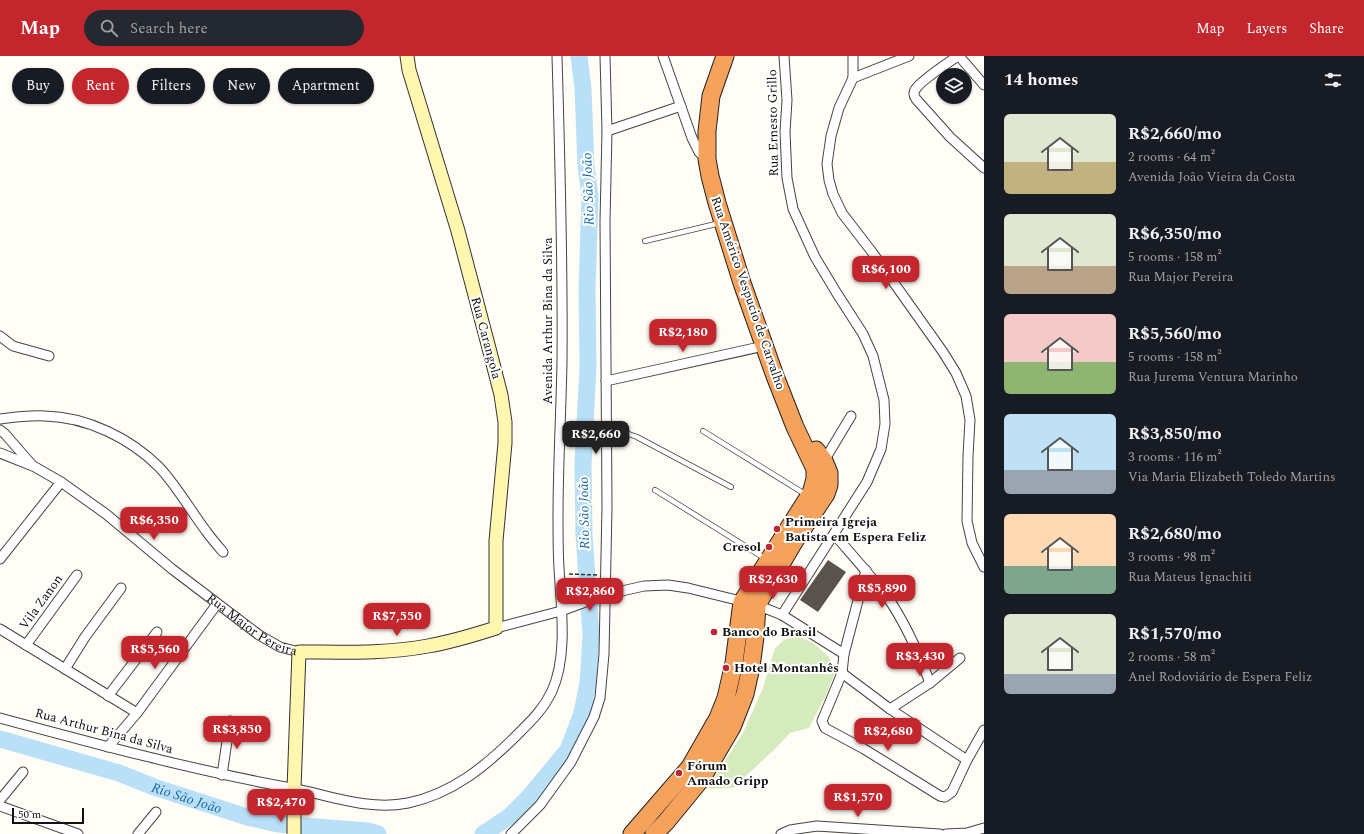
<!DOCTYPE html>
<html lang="en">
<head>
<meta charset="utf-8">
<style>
  :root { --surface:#171b24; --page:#242831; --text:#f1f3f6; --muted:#9ea1a6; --accent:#c4262e }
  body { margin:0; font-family:Spectral,serif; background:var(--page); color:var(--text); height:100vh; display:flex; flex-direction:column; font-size:15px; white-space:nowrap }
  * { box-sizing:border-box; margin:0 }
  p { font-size:13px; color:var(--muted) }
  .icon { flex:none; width:22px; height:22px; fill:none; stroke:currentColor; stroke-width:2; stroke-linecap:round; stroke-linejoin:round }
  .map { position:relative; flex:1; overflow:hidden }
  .panel { display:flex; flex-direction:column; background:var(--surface); width:380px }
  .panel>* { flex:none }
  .top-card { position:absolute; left:12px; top:12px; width:380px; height:36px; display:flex; gap:8px }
  .fabs { position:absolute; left:936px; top:12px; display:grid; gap:8px }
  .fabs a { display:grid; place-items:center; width:36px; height:36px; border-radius:50%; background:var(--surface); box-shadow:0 1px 3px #0004; font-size:20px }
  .scale { position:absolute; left:12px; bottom:10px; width:72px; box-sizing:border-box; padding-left:4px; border:2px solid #111; border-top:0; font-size:11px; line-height:14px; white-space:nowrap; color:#111; -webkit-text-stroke:3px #fff; paint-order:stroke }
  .price { position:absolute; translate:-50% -34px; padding:0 9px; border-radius:8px; background:var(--accent); color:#fff; font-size:13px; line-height:26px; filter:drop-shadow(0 1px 2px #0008) }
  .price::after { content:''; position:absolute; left:50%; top:24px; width:12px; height:9px; margin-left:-6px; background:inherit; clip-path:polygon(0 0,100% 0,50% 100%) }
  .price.active { background:#222; color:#fff }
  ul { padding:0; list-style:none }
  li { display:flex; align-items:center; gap:12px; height:100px; padding:0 20px }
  li span { display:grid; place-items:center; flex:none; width:112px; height:80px; border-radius:6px; color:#555 }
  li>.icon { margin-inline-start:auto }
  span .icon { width:48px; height:48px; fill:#fffc; stroke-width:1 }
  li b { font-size:17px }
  h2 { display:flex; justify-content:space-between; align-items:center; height:48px; padding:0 20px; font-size:17px }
  .tag { padding:0 14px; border-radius:18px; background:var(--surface); box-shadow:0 1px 3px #0004; font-size:14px; line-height:36px }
  .tag.active { background:var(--accent); color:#fff }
  header { display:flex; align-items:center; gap:24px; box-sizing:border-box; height:56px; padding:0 20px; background:var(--accent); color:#fff }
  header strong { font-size:19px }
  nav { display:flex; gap:22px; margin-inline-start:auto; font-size:14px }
  .search { width:280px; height:36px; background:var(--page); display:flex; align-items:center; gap:10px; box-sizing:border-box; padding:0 14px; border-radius:22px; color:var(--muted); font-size:15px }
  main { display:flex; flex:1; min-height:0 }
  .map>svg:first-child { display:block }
</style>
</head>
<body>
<header>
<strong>Map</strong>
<div class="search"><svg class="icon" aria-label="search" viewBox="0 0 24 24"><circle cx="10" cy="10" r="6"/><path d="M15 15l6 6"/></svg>Search here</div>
<nav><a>Map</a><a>Layers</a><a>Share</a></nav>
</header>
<main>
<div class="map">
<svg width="984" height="778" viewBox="0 0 984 778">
  <rect width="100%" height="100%" fill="#fffdf5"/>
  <path fill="#d5ebbd" d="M797 580 812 586 829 601 835 617 825 641 809 672 790 677 778 690 733 732 707 733 743 677 763 632 775 592 784 584Z"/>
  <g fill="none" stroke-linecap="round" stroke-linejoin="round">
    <g stroke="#b9e0f7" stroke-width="17">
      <path id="s1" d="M0 683 119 717 154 731 247 761 278 768 368 775 378 778"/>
      <path d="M483 778 510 760 528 742 568 694 582 657 588 627 591 579 584 478 583 408 588 311 587 232 590 141 586 109 583 33 579 0"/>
    </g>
  </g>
  <path fill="#5a524d" d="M828 504 846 516 818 556 800 544Z"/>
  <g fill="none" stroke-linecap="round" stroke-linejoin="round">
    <defs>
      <g id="lane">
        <path d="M645 185 720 167"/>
        <path d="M606 370 637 381 731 431"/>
        <path d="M703 375 805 438"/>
        <path d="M655 434 766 503"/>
      </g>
      <g id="street">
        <path d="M663 0 692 82 699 96 707 103"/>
        <path d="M853 0V22"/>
        <path d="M909 0 853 22 839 52 831 80 827 108 829 124 833 138 842 157 872 196 943 296 956 317 966 340 970 364 968 400 967 465 972 487 984 511"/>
        <path d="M958 0C949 6 919 26 915 34 913 37 914 40 916 43L950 81 984 112"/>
        <path d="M959 0 984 29"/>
        <path d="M607 75 681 50"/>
        <path d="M0 280 13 290 49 300"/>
        <path d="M606 325 764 290"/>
        <path d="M0 363C15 361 30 359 45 360 87 361 130 382 159 411 177 430 190 454 206 475 211 482 217 489 223 496"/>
        <path d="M0 374 5 378 32 409"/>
        <path id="s2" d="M0 397 35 411 61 426 106 458 172 513 259 579 280 591 299 596"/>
        <path d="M824 405 851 360"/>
        <path d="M834 478C852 499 871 520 888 542 906 568 919 598 930 627"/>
        <path d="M0 503 61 426"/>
        <path d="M866 514 844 598 842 617 822 665 825 672 864 693 940 740 945 741 952 736 967 704 984 674"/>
        <path d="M782 559 867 426 881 393 885 368 884 344 873 300 863 278 836 236 815 201 793 153 787 122 785 76 787 44 784 0"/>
        <path d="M496 572 561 555 604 539 644 530 668 529 688 532 757 549 782 559 844 598"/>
        <path d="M0 573 137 657"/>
        <path d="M26 589 77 519"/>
        <path d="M65 613 85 581 121 532"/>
        <path d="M842 617 890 653 967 704"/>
        <path d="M108 640 157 576"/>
        <path d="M890 653 930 627 960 602"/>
        <path d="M0 662C96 688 193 714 291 732 329 739 368 755 408 747 452 738 486 710 517 679 531 665 543 654 552 635 568 600 561 550 559 512 558 495 558 478 558 462 558 410 561 358 562 306 563 204 560 102 557 0"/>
        <path d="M108 691 137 657 217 548"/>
        <path d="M222 719 230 665"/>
        <path d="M0 744 23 716"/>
        <path d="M0 750 78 778"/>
        <path d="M138 778 156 756"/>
        <path d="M511 778 540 749 571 706 594 661 600 642 604 598 607 451 605 165 607 75 605 0"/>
        <path d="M781 778 790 774 817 770 940 778"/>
        <path d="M946 778 967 777 984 772"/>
      </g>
      <path id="secondary" d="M294 778V733L299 596C341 596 385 598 428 590 451 586 474 579 496 572V485L505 387V366L501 339 490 296 458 175 409 14 407 0"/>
      <g id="highway">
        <path d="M632 778 690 711 718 662 726 642 734 607 742 546 811 437 815 423V413L795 371 775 320 742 227 717 147 710 120 707 103V75L711 40 725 0"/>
        <path d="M654 778 666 766 702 722 732 671 745 638 751 611 755 581 757 549 794 486 826 438 829 429V417L824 405 816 394"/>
      </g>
    </defs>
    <use href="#lane" stroke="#444" stroke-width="6"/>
    <use href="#street" stroke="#444" stroke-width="11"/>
    <use href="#secondary" stroke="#333" stroke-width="15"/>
    <use href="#highway" stroke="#222" stroke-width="19"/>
    <path stroke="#333" stroke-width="1.5" stroke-dasharray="4 2" stroke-linecap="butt" d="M569 518 597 519"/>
    <use href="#lane" stroke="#fff" stroke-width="4.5"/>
    <use href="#street" stroke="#fff" stroke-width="9"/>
    <use href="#secondary" stroke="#fff6b0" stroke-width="13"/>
    <use href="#highway" stroke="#f5a25d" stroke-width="17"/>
  </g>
  <g fill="#c4262e" stroke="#fff" stroke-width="1.5">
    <circle cx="777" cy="473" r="4"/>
    <circle cx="769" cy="491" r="4"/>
    <circle cx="714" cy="576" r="4"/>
    <circle cx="726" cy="612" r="4"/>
    <circle cx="679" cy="717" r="4"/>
  </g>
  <g text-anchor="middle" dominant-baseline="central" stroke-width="4" stroke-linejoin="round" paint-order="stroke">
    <g font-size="13" fill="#111" stroke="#fff">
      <text transform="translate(773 67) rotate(-91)">Rua Ernesto Grillo</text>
      <text transform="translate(748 237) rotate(71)">Rua Américo Vespucio de Carvalho</text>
      <text transform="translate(548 265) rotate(-90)">Avenida Arthur Bina da Silva</text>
      <text transform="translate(486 282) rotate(75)">Rua Carangola</text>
      <text transform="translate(41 546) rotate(-54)">Vila Zanon</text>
      <text stroke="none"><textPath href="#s2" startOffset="307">Rua Major Pereira</textPath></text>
      <text transform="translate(104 675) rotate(15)">Rua Arthur Bina da Silva</text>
    </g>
    <g font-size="13" font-weight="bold" fill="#111" stroke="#fff" text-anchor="start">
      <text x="785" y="466">Primeira Igreja<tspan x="785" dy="15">Batista em Espera Feliz</tspan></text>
      <text x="761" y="491" text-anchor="end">Cresol</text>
      <text x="722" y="576">Banco do Brasil</text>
      <text x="734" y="612">Hotel Montanhês</text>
      <text x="687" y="710">Fórum<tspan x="687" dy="15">Amado Gripp</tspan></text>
    </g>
    <g font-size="14" font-style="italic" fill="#1768a6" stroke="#fff">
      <text transform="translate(588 133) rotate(-92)">Rio São João</text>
      <text transform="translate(584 457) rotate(-91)">Rio São João</text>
      <text stroke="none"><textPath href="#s1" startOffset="196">Rio São João</textPath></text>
    </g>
  </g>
</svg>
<div class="fabs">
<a><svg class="icon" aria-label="layers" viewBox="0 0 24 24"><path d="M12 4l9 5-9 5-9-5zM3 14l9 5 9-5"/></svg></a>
</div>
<div class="scale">50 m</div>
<b class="price" style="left:886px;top:234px">R$6,100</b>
<b class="price" style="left:683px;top:297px">R$2,180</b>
<b class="price active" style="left:596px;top:399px">R$2,660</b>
<b class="price" style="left:154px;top:485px">R$6,350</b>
<b class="price" style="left:773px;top:544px">R$2,630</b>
<b class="price" style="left:882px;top:553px">R$5,890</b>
<b class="price" style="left:590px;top:556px">R$2,860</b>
<b class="price" style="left:397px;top:581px">R$7,550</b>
<b class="price" style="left:155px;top:614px">R$5,560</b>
<b class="price" style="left:920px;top:621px">R$3,430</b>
<b class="price" style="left:237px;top:694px">R$3,850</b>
<b class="price" style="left:888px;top:696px">R$2,680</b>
<b class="price" style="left:858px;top:762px">R$1,570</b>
<b class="price" style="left:281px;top:767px">R$2,470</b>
<div class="top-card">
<a class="tag">Buy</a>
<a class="tag active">Rent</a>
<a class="tag">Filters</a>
<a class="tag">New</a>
<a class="tag">Apartment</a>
</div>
</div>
<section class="panel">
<h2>14 homes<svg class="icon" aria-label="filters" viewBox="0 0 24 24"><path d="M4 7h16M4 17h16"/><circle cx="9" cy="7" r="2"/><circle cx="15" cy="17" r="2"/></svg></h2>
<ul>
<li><span style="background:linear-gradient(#dfe7d0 60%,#c2b280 0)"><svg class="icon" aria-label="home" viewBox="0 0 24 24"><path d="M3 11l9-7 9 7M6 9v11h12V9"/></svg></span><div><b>R$2,660/mo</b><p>2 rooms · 64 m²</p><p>Avenida João Vieira da Costa</p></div></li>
<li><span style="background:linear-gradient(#dfe7d0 65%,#b9a48a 0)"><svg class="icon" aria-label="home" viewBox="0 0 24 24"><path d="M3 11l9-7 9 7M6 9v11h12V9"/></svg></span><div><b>R$6,350/mo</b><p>5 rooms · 158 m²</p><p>Rua Major Pereira</p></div></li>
<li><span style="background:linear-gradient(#f6c9c9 60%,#8fb573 0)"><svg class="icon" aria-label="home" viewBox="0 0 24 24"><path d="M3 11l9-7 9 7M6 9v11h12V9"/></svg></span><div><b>R$5,560/mo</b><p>5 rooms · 158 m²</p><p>Rua Jurema Ventura Marinho</p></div></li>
<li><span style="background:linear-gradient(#bfe0f5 70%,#9aa5b1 0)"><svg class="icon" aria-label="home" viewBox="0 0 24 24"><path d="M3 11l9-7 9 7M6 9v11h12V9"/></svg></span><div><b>R$3,850/mo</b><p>3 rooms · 116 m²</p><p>Via Maria Elizabeth Toledo Martins</p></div></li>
<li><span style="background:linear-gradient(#ffd9b3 65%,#7fa58c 0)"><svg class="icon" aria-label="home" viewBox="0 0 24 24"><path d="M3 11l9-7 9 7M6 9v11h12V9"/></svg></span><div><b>R$2,680/mo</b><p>3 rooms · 98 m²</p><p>Rua Mateus Ignachiti</p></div></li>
<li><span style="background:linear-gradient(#dfe7d0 75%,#9aa5b1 0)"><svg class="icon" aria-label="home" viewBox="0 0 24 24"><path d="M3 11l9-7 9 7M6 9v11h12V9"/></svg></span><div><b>R$1,570/mo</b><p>2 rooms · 58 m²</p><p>Anel Rodoviário de Espera Feliz</p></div></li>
</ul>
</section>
</main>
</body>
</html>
